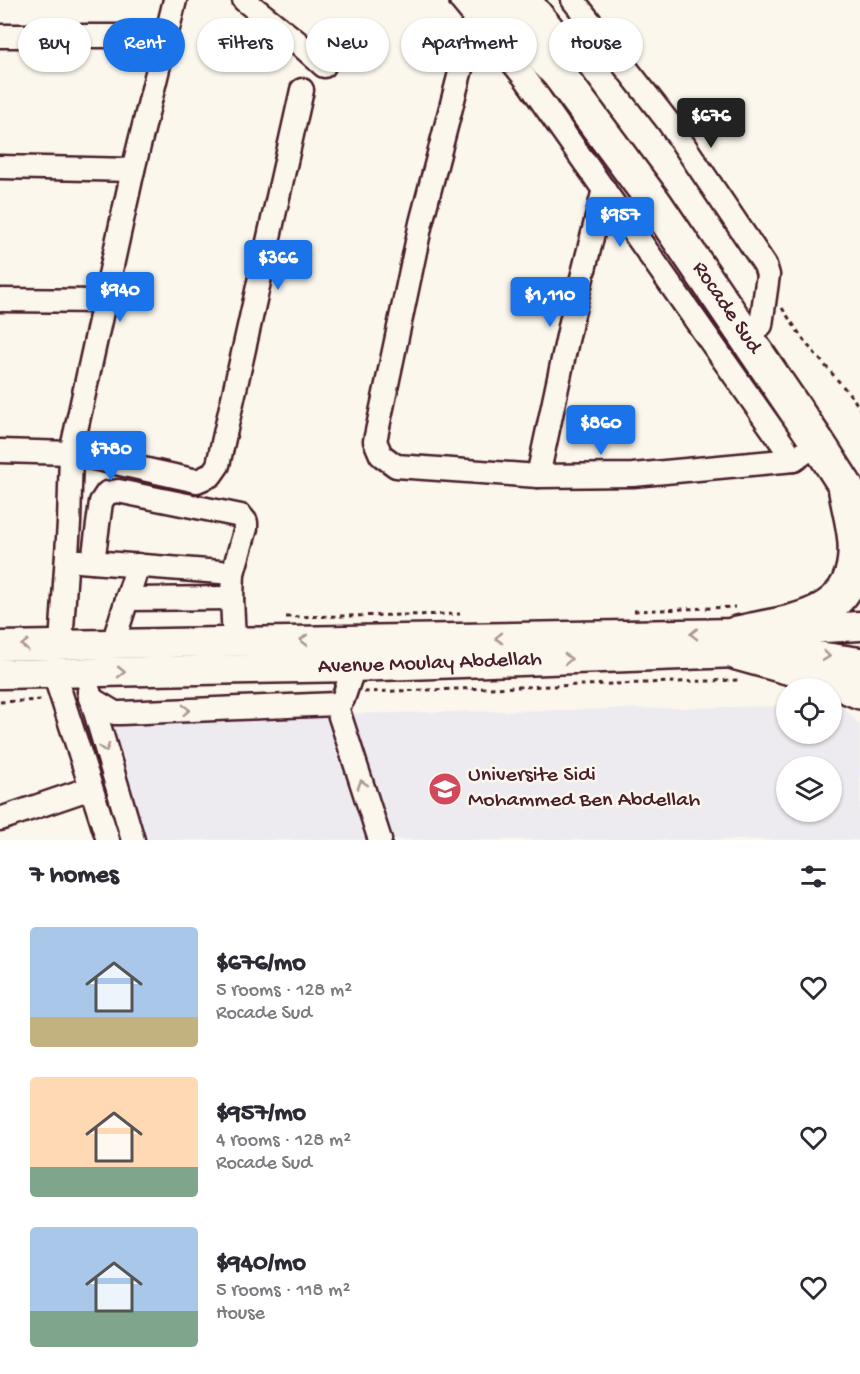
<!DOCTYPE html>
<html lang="en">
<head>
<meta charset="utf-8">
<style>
  :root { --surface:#fff; --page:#f7f7f7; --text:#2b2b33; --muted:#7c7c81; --accent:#1a73e8 }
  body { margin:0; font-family:"Gochi Hand",sans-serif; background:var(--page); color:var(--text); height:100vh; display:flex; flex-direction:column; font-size:22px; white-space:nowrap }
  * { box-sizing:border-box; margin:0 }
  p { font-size:20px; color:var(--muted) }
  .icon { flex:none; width:33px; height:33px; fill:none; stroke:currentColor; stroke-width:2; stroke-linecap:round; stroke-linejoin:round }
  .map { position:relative; height:840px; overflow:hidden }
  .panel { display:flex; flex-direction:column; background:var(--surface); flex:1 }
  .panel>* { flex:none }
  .top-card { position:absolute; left:18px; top:18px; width:825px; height:54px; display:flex; gap:12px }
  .fabs { position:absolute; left:776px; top:678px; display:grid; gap:12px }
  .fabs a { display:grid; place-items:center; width:66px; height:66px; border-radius:50%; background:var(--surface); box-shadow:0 2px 4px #0004; font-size:30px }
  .price { position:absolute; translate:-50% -51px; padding:0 14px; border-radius:6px; background:var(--accent); color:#fff; font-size:20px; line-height:39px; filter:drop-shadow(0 2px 3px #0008) }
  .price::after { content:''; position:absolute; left:50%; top:36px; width:18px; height:14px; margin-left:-9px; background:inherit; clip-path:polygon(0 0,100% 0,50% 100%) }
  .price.selected { background:#222; color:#fff }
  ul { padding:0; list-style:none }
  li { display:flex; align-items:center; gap:18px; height:150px; padding:0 30px }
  li span { display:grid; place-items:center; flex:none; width:168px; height:120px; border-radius:6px; color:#555 }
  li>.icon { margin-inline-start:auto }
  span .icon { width:72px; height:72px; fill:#fffc; stroke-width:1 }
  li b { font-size:26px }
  h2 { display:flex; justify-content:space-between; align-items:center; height:72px; padding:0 30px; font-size:26px }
  .pill { padding:0 21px; border-radius:27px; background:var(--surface); box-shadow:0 2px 4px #0004; font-size:21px; line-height:54px }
  .pill.selected { background:var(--accent); color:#fff }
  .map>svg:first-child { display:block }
</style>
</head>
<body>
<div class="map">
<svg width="860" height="840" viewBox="0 0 860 840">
  <rect width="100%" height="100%" fill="#fbf7ec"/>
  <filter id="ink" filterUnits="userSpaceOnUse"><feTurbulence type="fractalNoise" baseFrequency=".0167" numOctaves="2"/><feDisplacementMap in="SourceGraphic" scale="12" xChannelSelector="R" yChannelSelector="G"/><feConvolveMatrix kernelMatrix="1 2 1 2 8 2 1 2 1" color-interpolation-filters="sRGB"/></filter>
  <g filter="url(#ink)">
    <path fill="#edebf0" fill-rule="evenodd" d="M98 705 107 718 786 706V734H831V706L841 705 860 725V840H122L78 707ZM786 766H831V812H786Z"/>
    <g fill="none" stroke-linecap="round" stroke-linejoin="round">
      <defs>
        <g id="minor">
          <path d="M244 0 296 41 324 66"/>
          <path d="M461 0 526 79 794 460"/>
          <path d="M573 0 669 123 765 265 768 275 761 325"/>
          <path d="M475 15 421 223 375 441 381 455 396 466 538 476 633 475 794 460 818 443"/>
          <path d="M0 36H166"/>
          <path d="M0 167 133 170"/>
          <path d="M0 300 104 301"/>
          <path d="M0 451 71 453 197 481 211 475 218 465 302 90"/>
          <path d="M538 476 571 322 604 189"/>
          <path d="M79 561 233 573 232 598 234 641"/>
          <path d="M93 562 101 502 107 493 118 491 241 516 246 522V528L233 573"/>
          <path d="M127 599 232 598"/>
          <path d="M113 643 138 565"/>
          <path d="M61 644 69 523 71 453 133 170 175 0"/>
          <path d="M54 673 108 840"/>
          <path d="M89 691 133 840"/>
          <path d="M90 698 115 713H121L336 704 340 703 343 699 354 667"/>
          <path d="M336 704 380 840"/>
          <path d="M0 819 91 788"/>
        </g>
        <g id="major">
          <path d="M0 646 737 633 860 626"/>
          <path id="s1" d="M0 674 354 667 737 653 804 654 860 662"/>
        </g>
        <g id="highway">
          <path id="s2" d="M491 0 558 73 654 202 818 443 845 485 860 514"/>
          <path d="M523 0 560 45"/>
          <path d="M737 633C792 621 859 619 855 543 854 526 849 509 846 492"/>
          <path d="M737 653 823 677 860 692"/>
        </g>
      </defs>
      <use href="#minor" stroke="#4a1f2b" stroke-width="27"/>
      <use href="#major" stroke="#4a1f2b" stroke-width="33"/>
      <use href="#highway" stroke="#4a1f2b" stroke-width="38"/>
      <g stroke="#4a1f2b" stroke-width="3" stroke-dasharray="4.5 4.5" stroke-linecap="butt">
        <path d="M782 308 805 342 853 398 860 409"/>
        <path d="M634 611 735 607"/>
        <path d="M286 617 460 614"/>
        <path d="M364 692 738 680"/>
        <path d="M0 702 43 700"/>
      </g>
      <use href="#minor" stroke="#fbf7ec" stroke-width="22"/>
      <use href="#major" stroke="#fbf7ec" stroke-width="28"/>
      <use href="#highway" stroke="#fbf7ec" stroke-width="33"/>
    </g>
    <defs><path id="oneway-chevron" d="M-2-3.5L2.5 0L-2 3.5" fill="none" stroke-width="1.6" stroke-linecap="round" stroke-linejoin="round" transform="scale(1.5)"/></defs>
    <g stroke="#ab9695">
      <use href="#oneway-chevron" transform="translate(694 634) rotate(179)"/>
      <use href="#oneway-chevron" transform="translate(499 638) rotate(179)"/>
      <use href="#oneway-chevron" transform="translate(304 640) rotate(180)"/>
      <use href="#oneway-chevron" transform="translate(25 645) rotate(179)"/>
      <use href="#oneway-chevron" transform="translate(826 656) rotate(6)"/>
      <use href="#oneway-chevron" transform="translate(568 659) rotate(-2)"/>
      <use href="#oneway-chevron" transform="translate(121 672)"/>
      <use href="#oneway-chevron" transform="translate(186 710) rotate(-2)"/>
      <use href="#oneway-chevron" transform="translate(105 748) rotate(73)"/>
      <use href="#oneway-chevron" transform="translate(362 784) rotate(-108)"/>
    </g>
  </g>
  <defs>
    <symbol id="university-disc" viewBox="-11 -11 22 22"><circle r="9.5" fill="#d1495b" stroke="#fbf7ec"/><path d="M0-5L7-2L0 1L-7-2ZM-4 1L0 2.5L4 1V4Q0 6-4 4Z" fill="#fff"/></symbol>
  </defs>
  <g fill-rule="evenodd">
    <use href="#university-disc" x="426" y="770" width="38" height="38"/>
  </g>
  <g text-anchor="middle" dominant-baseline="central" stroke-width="5" stroke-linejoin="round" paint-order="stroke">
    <g font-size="22" fill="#4a1f2b" stroke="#fbf7ec">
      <text stroke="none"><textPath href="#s2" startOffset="388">Rocade Sud</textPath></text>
      <text stroke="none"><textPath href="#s1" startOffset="430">Avenue Moulay Abdellah</textPath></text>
    </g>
    <g font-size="22" fill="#4a1f2b" stroke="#fbf7ec" text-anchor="start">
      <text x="468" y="776">Universite Sidi<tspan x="468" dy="25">Mohammed Ben Abdellah</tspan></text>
    </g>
  </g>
</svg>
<div class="fabs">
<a><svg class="icon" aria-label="locate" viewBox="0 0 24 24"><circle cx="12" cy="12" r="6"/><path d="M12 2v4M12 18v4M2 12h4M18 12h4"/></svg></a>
<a><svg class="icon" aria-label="layers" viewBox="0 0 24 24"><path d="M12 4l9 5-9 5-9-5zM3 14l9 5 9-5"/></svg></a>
</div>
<b class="price selected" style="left:711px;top:149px">$676</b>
<b class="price" style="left:620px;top:248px">$957</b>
<b class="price" style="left:278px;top:291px">$366</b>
<b class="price" style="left:120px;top:323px">$940</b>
<b class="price" style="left:550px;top:328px">$1,110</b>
<b class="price" style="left:601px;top:456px">$860</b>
<b class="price" style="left:111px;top:482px">$780</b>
<div class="top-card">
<a class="pill">Buy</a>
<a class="pill selected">Rent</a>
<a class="pill">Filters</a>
<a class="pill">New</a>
<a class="pill">Apartment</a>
<a class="pill">House</a>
</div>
</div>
<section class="panel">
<h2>7 homes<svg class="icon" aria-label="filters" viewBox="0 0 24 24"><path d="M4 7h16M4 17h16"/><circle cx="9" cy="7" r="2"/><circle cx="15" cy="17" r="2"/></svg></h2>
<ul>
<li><span style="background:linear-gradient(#a9c7e8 75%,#c2b280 0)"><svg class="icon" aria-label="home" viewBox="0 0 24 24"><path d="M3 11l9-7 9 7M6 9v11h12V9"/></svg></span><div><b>$676/mo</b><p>5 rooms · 128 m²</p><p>Rocade Sud</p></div><svg class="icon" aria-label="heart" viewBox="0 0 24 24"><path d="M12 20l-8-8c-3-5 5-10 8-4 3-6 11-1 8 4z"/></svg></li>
<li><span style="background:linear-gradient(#ffd9b3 75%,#7fa58c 0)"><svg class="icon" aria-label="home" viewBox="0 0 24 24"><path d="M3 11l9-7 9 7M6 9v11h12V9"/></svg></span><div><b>$957/mo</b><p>4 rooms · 128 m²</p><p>Rocade Sud</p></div><svg class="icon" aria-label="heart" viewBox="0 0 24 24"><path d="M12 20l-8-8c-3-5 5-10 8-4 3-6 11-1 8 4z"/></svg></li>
<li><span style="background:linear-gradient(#a9c7e8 70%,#7fa58c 0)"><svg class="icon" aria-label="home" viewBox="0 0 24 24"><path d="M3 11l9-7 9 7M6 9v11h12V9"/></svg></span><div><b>$940/mo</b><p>5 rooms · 118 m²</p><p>House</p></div><svg class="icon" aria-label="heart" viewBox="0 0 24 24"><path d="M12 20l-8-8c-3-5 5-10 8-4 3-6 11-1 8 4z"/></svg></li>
</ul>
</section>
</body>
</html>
